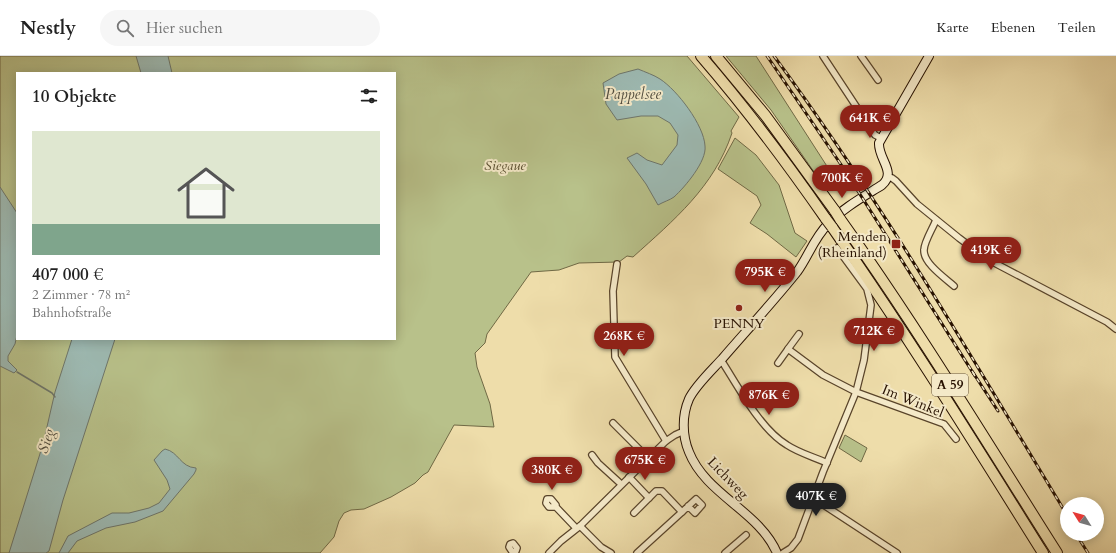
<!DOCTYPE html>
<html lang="de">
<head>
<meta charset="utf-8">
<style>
  :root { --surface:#fff; --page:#f6f6f6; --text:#222; --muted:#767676; --line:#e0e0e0; --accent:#8f2418 }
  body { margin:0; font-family:Cardo,serif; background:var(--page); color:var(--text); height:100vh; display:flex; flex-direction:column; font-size:15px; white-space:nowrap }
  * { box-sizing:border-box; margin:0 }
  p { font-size:13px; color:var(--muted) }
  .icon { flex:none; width:22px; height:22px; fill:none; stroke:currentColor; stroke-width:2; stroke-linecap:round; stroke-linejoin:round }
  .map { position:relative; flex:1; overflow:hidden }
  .sheet { position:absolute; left:16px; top:16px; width:380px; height:268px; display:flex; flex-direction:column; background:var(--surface); border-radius:0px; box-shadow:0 2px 10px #0003 }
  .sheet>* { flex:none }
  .needle { width:26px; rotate:307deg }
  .fabs { position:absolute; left:1060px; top:441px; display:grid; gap:8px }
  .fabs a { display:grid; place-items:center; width:44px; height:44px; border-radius:50%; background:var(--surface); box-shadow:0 2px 10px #0003; font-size:20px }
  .price { position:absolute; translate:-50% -34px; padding:0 9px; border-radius:14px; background:var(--accent); color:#fff; font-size:13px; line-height:26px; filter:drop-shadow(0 1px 2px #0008) }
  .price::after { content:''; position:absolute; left:50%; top:24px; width:12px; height:9px; margin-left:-6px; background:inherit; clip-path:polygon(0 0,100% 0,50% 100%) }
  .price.active { background:#222; color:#fff }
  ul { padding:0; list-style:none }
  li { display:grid; align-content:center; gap:8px; height:212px; padding:0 16px }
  li span { display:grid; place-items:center; height:124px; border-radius:0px; color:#555 }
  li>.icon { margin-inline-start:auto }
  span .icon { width:72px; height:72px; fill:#fffc; stroke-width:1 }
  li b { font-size:17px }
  h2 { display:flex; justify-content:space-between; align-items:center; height:48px; padding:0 16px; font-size:17px }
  header { display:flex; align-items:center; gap:24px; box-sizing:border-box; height:56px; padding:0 20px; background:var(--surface); border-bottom:1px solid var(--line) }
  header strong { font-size:19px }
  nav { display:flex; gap:22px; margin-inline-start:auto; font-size:14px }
  .search { width:280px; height:36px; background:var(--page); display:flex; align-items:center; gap:10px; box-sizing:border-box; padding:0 14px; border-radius:22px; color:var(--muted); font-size:15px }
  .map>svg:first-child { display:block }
</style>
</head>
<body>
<header>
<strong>Nestly</strong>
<div class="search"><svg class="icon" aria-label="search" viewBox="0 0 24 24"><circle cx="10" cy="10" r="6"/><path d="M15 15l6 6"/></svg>Hier suchen</div>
<nav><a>Karte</a><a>Ebenen</a><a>Teilen</a></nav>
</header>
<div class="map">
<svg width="1116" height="497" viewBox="0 0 1116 497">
  <rect width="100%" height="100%" fill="#eda"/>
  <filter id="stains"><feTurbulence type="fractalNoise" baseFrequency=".005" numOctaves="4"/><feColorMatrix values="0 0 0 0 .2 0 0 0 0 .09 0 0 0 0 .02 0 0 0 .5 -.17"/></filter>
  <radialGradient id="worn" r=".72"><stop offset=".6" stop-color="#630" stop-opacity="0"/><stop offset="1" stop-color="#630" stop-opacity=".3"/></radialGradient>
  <g fill="#b8c18a" stroke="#706945" fill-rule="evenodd">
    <path d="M0 0H687L739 61 731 75 732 77C714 131 674 164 633 201L627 200 619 206 579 207 559 214 531 216 487 278 485 287 475 297 477 311 490 348 494 371 454 369 428 416 423 419 415 427 391 441 364 453 351 454 344 457 339 465 334 481 320 497H0ZM17 17H395V283H17Z"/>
    <path d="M726 0H756L832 118 821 126 771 54Z"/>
    <path d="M735 82 756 99 779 129 795 177 807 185 796 201 767 178 750 167 761 149 757 140 718 113Z"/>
    <path d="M845 379 867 392 861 406 839 392Z"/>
  </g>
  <g fill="#9dbab3" stroke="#6e766b">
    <path d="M136 0H168L172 17H141Z"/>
    <path d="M638 13C645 16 654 19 660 23 677 34 704 69 705 90 707 105 685 131 674 141 670 144 663 146 658 149L646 128 627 102 637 97 647 104 662 109 677 89 678 79 670 67 658 60H641L617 64 606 48 603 27 619 18Z"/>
    <path d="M0 131 17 157V279L15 288 8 300V305L17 314 14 317 0 310Z"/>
    <path d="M72 283H115L63 444 49 495 46 497H9L43 388 55 336Z"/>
    <path d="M165 393C179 396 180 411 196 412V414L194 418 163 455 135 466 106 472 77 485 68 497H59L68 480 112 457H129L149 452 159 447 170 433 167 424 154 404 162 395Z"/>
  </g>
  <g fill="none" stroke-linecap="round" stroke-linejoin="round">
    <path stroke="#6e766b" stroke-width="1.5" d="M17 316 52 337 55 341"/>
    <defs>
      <g id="street">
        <path d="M823 0 875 79 881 82"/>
        <path d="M861 0 878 24"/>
        <path d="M887 121 892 122 896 125 917 148 959 182 987 203 1107 266 1116 273"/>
        <path d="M936 164C933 172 924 186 924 194 923 207 945 222 954 230"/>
        <path d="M617 208 613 235 615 301 666 385"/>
        <path d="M788 293 799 278"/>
        <path d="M721 304C738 330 760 373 787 389 799 397 814 401 827 407"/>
        <path d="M778 307 788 293 823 319 856 336 944 368 956 383"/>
        <path d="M613 367 648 402"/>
        <path d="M592 399 598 407 621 428"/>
        <path d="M629 421 649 442"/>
        <path d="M813 442 897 497"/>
        <path d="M556 451H549L546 447 547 443H551L556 449V451L576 472"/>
        <path d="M682 456 696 443 702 449 695 457 688 450"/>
        <path d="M634 457 656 435H662L682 456 637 497"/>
        <path d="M580 470 601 491 611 497"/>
        <path d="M513 496 516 495 517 492 513 487 510 488 509 491 513 497"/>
        <path d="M549 497 561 485 580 470 666 385 675 379 684 375"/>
        <path d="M725 497 746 479"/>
        <path d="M783 497 791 492 798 483 823 416 856 336 864 304 871 249 867 233 837 192"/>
      </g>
      <path id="secondary" d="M777 497C759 455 706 439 689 396 682 379 682 359 689 343 695 330 712 314 722 303 747 274 773 246 797 216 808 201 814 182 828 168 843 152 863 141 882 129 897 116 878 103 879 87L929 0"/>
      <g id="highway">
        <path d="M701 0C746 52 787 107 826 163"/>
        <path d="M716 0 765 59 835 155"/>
        <path d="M840 163C917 271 986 385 1057 497"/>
        <path d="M832 171C906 277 974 387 1043 497"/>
      </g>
    </defs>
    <use href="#street" stroke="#59442a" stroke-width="8"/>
    <use href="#secondary" stroke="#271100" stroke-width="10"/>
    <use href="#highway" stroke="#271100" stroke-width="12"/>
    <use href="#street" stroke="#f4e9c8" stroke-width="5.5"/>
    <use href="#secondary" stroke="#f4e9c8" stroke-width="8"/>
    <use href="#highway" stroke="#eda" stroke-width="10"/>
    <defs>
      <g id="rail">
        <path d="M767 0 844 113 975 320"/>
        <path d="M774 0C882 146 973 304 1067 459"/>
        <path d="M972 315 998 355"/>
        <path d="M1076 478 1088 497"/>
      </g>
    </defs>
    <use href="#rail" stroke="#271100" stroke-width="3"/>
    <use href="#rail" stroke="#f4e9c8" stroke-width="1.5" stroke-dasharray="4.5" stroke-linecap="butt"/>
    <defs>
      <g id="highway-bridge">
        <path d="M835 155 840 163"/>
        <path d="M826 163 832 171"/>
      </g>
    </defs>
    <use href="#highway-bridge" stroke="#271100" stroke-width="12" stroke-linecap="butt"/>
    <use href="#highway-bridge" stroke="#eda" stroke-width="10"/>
  </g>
  <g fill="#8f2418" stroke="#f4e9c8" stroke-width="1.5">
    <rect x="891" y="183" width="10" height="10" rx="2"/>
    <circle cx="739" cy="252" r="4"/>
  </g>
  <g text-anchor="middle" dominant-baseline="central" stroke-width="4" stroke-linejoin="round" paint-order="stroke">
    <rect fill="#f4e9c8" stroke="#64523c" stroke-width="1" x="932" y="318" width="36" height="22" rx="3"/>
    <g font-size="13" font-weight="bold" fill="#271100">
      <text x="950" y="329">A 59</text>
    </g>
    <g font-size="14" font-style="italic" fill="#5a4f30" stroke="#f4e9c8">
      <text x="505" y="109">Siegaue</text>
    </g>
    <g font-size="14" fill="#271100" stroke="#f4e9c8" text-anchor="end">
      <text x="887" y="180">Menden<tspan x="887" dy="16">(Rheinland)</tspan></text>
      <text x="739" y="267" text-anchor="middle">PENNY</text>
    </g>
    <g font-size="14" fill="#271100" stroke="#f4e9c8">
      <text transform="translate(913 345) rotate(22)">Im Winkel</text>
      <text transform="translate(728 422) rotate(46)">Lichweg</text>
    </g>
    <g font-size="15" font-style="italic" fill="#504c3f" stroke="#f4e9c8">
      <text x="633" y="38">Pappelsee</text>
      <text transform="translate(46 385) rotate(-72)">Sieg</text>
    </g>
  </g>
  <rect width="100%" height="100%" filter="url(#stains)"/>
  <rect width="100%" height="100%" fill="url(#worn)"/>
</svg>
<div class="fabs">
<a><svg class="needle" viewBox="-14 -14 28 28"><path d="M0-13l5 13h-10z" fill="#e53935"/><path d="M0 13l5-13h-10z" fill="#767676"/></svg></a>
</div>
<b class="price" style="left:870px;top:83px">641K €</b>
<b class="price" style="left:842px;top:143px">700K €</b>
<b class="price" style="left:991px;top:215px">419K €</b>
<b class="price" style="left:765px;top:237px">795K €</b>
<b class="price" style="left:874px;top:296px">712K €</b>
<b class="price" style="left:624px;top:301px">268K €</b>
<b class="price" style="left:769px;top:360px">876K €</b>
<b class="price" style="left:645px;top:425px">675K €</b>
<b class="price" style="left:552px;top:435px">380K €</b>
<b class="price active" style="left:816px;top:461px">407K €</b>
<section class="sheet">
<h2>10 Objekte<svg class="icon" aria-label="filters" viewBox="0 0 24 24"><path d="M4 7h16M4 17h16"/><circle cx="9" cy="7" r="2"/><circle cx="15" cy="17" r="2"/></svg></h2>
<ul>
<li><span style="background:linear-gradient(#dfe7d0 75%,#7fa58c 0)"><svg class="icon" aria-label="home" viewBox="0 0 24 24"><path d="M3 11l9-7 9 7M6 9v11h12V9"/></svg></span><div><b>407 000 €</b><p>2 Zimmer · 78 m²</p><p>Bahnhofstraße</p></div></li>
</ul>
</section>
</div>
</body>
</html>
